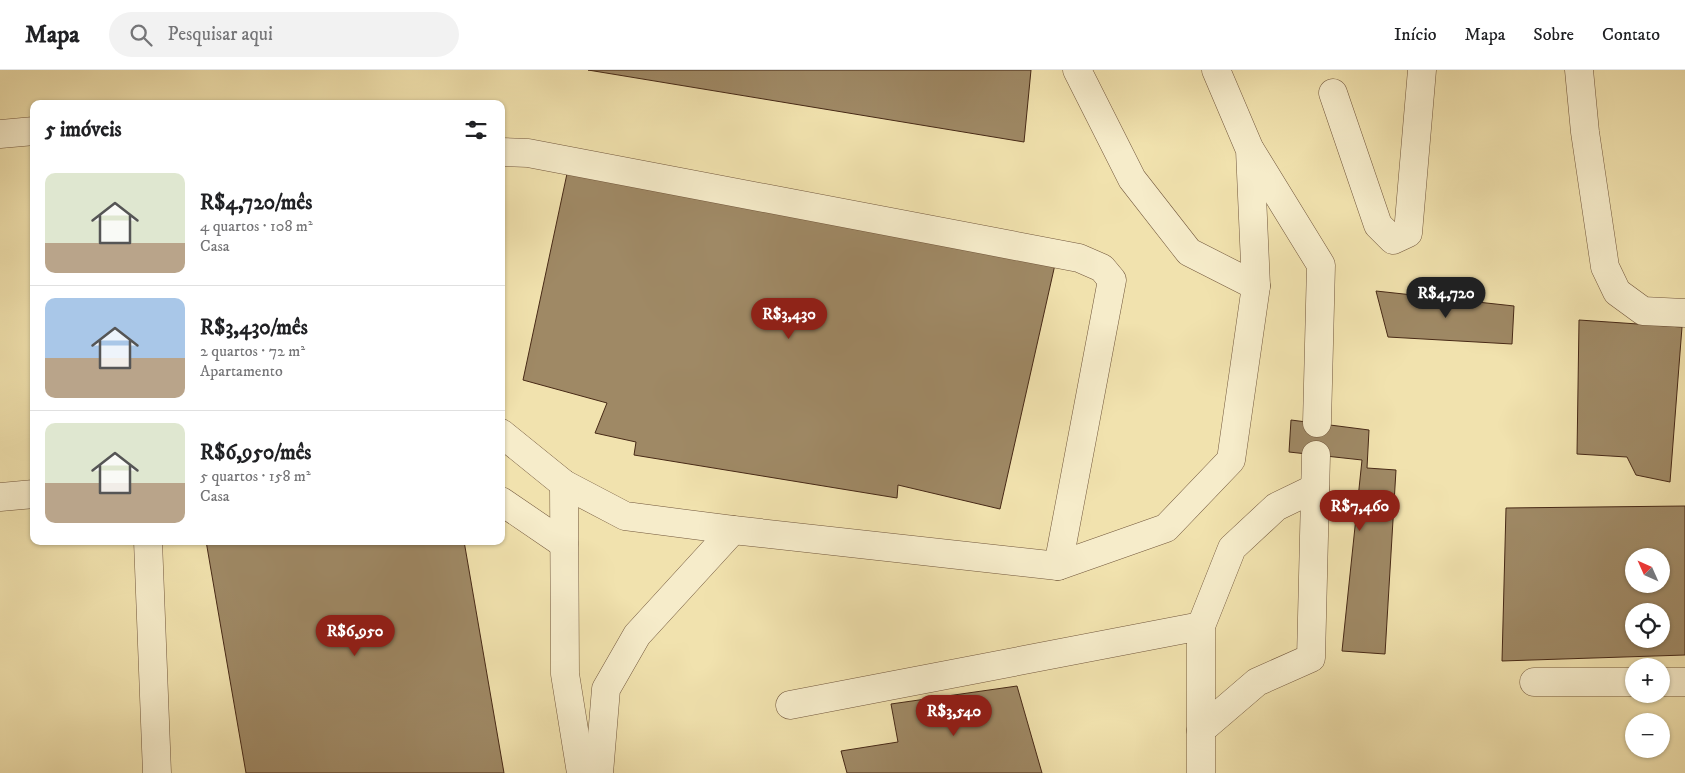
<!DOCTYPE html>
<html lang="pt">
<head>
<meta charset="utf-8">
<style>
  :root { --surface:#fff; --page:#f2f2f2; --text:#202124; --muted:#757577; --line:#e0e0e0; --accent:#8f2418 }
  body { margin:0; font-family:"IM FELL DW Pica",serif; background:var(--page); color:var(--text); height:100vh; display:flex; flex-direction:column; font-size:19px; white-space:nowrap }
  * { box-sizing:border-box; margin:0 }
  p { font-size:16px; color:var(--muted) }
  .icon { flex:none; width:28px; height:28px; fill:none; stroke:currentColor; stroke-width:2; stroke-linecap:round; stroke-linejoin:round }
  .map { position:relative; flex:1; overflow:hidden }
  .panel { position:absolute; left:30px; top:30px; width:475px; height:445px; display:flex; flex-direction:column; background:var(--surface); border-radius:10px; box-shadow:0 1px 4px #0004 }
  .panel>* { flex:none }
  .needle { width:32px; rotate:315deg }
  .controls { position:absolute; left:1625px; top:478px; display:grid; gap:10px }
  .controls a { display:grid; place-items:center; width:45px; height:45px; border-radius:50%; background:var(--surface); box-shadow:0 1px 4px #0004; font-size:25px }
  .price { position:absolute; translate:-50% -42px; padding:0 11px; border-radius:18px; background:var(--accent); color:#fff; font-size:16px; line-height:32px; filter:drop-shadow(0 1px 2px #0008) }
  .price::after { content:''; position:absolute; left:50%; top:30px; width:15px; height:11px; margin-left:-8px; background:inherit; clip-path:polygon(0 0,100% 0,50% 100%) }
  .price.on { background:#222; color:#fff }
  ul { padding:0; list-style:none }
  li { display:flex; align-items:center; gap:15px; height:125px; padding:0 15px }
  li+li { border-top:1px solid var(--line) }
  li span { display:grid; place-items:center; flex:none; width:140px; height:100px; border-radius:10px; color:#555 }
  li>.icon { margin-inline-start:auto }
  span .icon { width:60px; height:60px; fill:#fffc; stroke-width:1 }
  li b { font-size:21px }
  h2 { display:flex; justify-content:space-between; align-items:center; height:60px; padding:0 15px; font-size:21px }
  header { display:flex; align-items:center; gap:30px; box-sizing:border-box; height:70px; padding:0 25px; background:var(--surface); border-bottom:1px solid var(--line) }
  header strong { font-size:24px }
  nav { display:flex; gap:28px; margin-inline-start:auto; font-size:18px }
  .search { width:350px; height:45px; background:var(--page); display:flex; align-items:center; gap:12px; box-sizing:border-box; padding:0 18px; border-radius:28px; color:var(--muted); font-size:19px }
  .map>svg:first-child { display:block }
</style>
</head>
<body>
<header>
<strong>Mapa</strong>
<div class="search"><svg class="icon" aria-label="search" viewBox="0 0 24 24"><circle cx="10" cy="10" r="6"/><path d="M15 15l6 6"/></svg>Pesquisar aqui</div>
<nav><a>Início</a><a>Mapa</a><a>Sobre</a><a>Contato</a></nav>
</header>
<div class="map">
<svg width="1685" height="703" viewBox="0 0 1685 703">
  <rect width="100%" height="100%" fill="#f1e2ae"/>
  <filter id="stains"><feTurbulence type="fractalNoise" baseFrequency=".004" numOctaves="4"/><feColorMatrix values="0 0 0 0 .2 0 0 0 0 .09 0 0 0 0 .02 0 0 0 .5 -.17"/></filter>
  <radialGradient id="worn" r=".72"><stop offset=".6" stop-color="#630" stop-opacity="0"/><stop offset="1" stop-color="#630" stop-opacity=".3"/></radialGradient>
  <g fill="#9f8965" stroke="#472916" fill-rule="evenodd">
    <path d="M588 0H1031L1024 72Z"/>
    <path d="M568 99 1056 190 1000 439 898 415 897 428 634 385 636 372 595 363 607 333 523 310Z"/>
    <path d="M1376 221 1514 236 1512 274 1388 267Z"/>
    <path d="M1579 250 1682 257 1670 412 1636 405 1627 387 1577 384Z"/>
    <path d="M1291 350 1369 360 1367 398 1396 400 1385 584 1342 581 1362 390 1289 382Z"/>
    <path d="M1685 436V585L1502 591 1506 438ZM1634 486H1661V514H1634ZM1634 541H1661V569H1634Z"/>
    <path d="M206 471H464L504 703H246Z"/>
    <path d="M1017 616 1042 703H847L841 681 898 672 891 634Z"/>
  </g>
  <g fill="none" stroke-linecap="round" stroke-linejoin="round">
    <defs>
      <g id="minor">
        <path d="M1077 0 1132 109 1189 182 1256 216"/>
        <path d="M1579 0 1585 62 1605 197 1617 222 1643 241 1685 243"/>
        <path d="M1333 23 1378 155 1393 170 1408 163 1422 0"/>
        <path d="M0 64 34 61"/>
        <path d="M1251 81 1321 195 1317 353"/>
        <path d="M501 82 528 83 1079 188 1102 198 1112 210 1058 496"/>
        <path d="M501 363 564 414 625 446 733 460 1058 496 1166 458 1231 390 1256 216 1250 80 1216 0"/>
        <path d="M564 414 565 604 581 703"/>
        <path d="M0 427 34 424"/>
        <path d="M501 431 564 474"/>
        <path d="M148 471 157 703"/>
        <path d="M1534 612H1634"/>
        <path d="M1661 612H1685"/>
        <path d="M790 635 1201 556"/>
        <path d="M1201 660 1257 612 1311 588 1316 385"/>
        <path d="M599 703 606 619 637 565 733 460"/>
        <path d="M1201 703V556L1232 478 1276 437 1315 418"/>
      </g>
    </defs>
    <use href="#minor" stroke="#72573c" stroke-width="29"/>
    <use href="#minor" stroke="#f6ecca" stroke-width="28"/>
  </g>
  <rect width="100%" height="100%" filter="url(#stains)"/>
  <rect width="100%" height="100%" fill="url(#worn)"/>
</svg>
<div class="controls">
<a><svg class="needle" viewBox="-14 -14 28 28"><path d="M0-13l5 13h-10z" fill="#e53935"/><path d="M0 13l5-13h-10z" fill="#757577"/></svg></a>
<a><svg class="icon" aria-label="locate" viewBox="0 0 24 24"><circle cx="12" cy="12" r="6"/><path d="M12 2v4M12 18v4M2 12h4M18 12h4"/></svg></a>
<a>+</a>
<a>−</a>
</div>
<b class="price on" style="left:1446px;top:249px">R$4,720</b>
<b class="price" style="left:789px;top:270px">R$3,430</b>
<b class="price" style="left:1360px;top:462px">R$7,460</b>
<b class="price" style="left:355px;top:587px">R$6,950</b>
<b class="price" style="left:954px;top:667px">R$3,540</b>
<section class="panel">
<h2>5 imóveis<svg class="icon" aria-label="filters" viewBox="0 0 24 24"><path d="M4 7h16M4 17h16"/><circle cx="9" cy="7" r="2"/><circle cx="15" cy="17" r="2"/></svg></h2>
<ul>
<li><span style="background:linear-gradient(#dfe7d0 70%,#b9a48a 0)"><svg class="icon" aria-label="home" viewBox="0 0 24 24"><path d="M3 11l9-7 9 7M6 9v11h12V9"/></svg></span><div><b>R$4,720/mês</b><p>4 quartos · 108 m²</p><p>Casa</p></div></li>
<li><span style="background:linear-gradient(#a9c7e8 60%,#b9a48a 0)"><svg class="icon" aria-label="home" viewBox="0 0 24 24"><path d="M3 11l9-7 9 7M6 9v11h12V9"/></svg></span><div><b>R$3,430/mês</b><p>2 quartos · 72 m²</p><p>Apartamento</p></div></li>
<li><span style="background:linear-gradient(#dfe7d0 60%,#b9a48a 0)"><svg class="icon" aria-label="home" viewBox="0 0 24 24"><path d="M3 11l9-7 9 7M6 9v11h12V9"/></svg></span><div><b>R$6,950/mês</b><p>5 quartos · 158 m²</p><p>Casa</p></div></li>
</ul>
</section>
</div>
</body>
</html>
